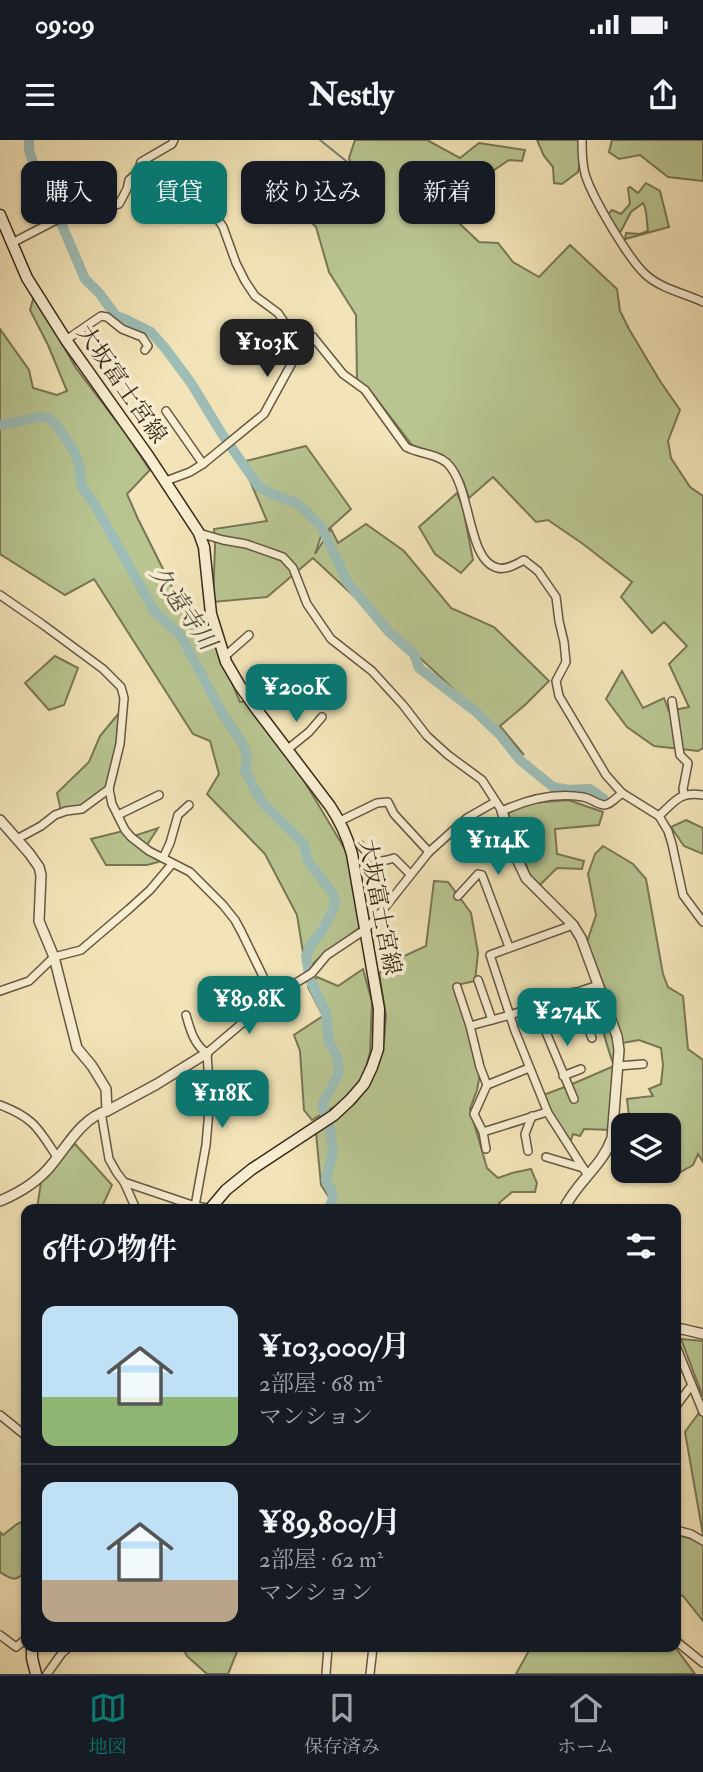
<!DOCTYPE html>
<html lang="ja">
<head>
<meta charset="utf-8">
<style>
  :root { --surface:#171b24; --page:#242831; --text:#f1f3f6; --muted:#9ea1a6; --line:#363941; --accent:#0f766e }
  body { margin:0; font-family:"IM FELL Double Pica","Noto Serif JP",serif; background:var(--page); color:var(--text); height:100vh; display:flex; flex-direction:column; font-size:26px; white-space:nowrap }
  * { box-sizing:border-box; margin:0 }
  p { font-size:23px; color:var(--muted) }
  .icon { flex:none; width:38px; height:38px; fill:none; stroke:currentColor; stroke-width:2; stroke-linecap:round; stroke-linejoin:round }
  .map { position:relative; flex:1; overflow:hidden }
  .drawer { position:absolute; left:21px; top:1064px; width:660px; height:448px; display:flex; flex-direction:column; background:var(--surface); border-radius:14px; box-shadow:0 2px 5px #0004 }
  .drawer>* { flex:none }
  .hud { position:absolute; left:21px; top:21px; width:662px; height:63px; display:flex; gap:14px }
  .controls { position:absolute; left:611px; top:973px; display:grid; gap:14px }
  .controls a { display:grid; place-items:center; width:70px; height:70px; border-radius:14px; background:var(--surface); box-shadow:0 2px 5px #0004; font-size:35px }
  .price { position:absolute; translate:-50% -60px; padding:0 16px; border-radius:14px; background:var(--accent); color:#fff; font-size:23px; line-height:46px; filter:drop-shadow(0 2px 4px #0008) }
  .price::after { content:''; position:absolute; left:50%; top:42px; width:21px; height:16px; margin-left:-10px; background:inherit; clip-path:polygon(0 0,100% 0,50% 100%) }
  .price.current { background:#222; color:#fff }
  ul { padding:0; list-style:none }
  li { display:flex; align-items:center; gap:21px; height:175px; padding:0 21px }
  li+li { border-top:2px solid var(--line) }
  li span { display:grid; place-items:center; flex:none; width:196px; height:140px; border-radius:14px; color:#555 }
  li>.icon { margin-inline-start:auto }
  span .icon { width:84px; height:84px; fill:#fffc; stroke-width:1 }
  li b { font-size:30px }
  h2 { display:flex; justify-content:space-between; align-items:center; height:84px; padding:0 21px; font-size:30px }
  .tag { padding:0 24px; border-radius:14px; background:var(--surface); box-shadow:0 2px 5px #0004; font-size:24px; line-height:63px }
  .tag.current { background:var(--accent); color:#fff }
  .status { display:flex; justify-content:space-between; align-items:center; height:49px; padding:0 35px; background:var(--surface); direction:ltr }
  .status svg { height:19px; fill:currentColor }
  header { display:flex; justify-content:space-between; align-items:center; height:91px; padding:0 21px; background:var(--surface); font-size:32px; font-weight:800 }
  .tabs { display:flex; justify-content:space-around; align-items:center; height:98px; border-top:2px solid var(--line); background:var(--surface); font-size:19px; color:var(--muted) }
  .tabs a { display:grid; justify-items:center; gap:4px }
  .tabs .current { color:var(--accent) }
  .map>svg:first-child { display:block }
</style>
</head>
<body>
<div class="status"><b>09:09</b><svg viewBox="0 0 49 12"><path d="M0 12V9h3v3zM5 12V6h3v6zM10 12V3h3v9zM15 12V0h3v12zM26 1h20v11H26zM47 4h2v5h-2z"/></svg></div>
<header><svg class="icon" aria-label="menu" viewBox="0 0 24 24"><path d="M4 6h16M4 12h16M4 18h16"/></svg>Nestly<svg class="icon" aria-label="share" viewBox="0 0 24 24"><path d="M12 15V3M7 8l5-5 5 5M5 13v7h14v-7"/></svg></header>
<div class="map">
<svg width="703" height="1534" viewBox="0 0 703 1534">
  <rect width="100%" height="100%" fill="#f2e4b8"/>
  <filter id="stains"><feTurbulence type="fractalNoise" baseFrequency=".00286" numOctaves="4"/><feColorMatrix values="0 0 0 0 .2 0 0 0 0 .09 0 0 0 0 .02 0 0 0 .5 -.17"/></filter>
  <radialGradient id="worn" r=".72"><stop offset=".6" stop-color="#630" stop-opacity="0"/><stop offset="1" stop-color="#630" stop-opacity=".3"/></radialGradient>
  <g fill="#b8c591" stroke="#787655" stroke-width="2">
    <path d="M355 0H427L460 18 479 3 525 10 522 21 509 20 472 45 460 64 458 82 479 102 498 103 513 122 539 137 570 105 617 149 620 171 629 189 660 241 680 270 668 301 671 318 690 347 703 356V608L698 611 654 606 627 587 606 559 622 531 643 568 664 558 669 571 689 567 669 524 687 506 664 482 652 493 621 457 632 442 583 404 548 380 536 382 493 337 469 358 463 341 455 327 444 316 412 305 372 253 357 240 356 175 329 132 316 87 282 54 302 50 352 29 349 18Z"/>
    <path d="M537 0H584L578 32 562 44 554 43 553 27 544 16Z"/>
    <path d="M612 0H703V41L668 37 640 15 619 19 609 12Z"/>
    <path d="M646 43 660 51 669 87 625 99 626 93 640 94 648 91C646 81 648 72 643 63L631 72 621 91 618 92 607 75 612 70 621 74 630 64 628 48 630 47 638 53Z"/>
    <path d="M34 156 76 228 126 294 150 330 127 354 138 379 182 467 207 477 219 512 240 562 249 561 280 608 303 639 349 716 359 774V788L318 819 306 831 297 775 265 714 207 654 219 634 210 601 193 594 94 439 65 455 0 414V189L29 230 33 248 57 255 67 251 48 205 30 170Z"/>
    <path d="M306 306 351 369 321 396 315 414 331 389 338 403 366 384 404 411 451 468 494 487 549 541 525 565 500 586 524 615 313 418 267 457 213 462 215 406 214 389 267 381 242 322Z"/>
    <path d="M457 353 463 368 473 420 461 433 435 414 419 387Z"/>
    <path d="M55 516 78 528 64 565 49 570 25 543Z"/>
    <path d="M119 573 120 604 109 647 82 669 61 671 57 653 89 622 100 596Z"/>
    <path d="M568 660 603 672 599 685 555 689 557 714 584 721 582 729 557 728 539 746 529 733 508 673 531 663Z"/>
    <path d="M686 680 703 688V714L684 706 671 687Z"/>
    <path d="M158 688 145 708 166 720 147 725H106L91 699 123 691 131 697Z"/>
    <path d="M603 706 633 724 646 739 663 834 668 847 683 856 688 909 703 920V1022L698 1014 693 1025 677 1034 662 1031H668V985H630L627 959 653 956 649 949 661 944 663 925 661 908 639 900 622 903 611 864 587 802 596 775 588 734 595 714Z"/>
    <path d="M434 741 448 742 471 773 478 813 475 841 457 845 480 934 477 950 470 969 487 1028 498 1038 512 1033 531 1029 537 1043 535 1052H512L499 1063 504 1069H339L330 1059 321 1045 316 993 356 962 374 930 384 901 386 876 379 833 391 822 426 806Z"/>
    <path d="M363 829 372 862 370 913 365 931 356 948 342 962 312 980 304 970 300 911 294 895 323 876 308 847 317 837 338 846Z"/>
    <path d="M600 861C604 871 609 881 612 891 619 915 612 964 611 990L584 989 580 996 573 994 571 1000 569 1001 549 976 543 955 570 945 614 926C606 905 602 884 594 863Z"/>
    <path d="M75 1004 112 1045 101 1069H37L42 1035Z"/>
    <path d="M681 1199 703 1201V1257Z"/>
    <path d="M701 1270 703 1274V1395L685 1292Z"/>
    <path d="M26 1380V1431C16 1442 12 1440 0 1432V1392L3 1395 17 1384Z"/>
    <path d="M676 1395 703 1401V1481L683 1456 676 1453Z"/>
    <path d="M182 1507H239L228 1534H207L187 1516Z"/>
    <path d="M531 1507H675L695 1534H516Z"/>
  </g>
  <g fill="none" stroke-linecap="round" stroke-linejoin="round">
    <path stroke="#758177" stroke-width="2" d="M320 0 361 33 378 52"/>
    <g stroke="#9dbdb6" stroke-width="10">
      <path d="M29 0V10L40 44 55 69 85 139 100 154 116 176 125 179 151 192 165 208 191 243 222 294 259 347 272 354 297 363 321 386 348 443 389 492 414 514 419 528 475 571 500 595 520 620 553 647 569 650 590 649 604 659"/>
      <path d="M0 285 39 277 49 278 58 287 74 311 79 324 82 347 95 365 155 472 181 496 222 573 243 604 247 617 245 631 262 662 304 704 308 721 333 754 335 763 333 770 322 791 311 805 306 816 310 840 326 873 329 903 337 916 339 933 322 965 330 989 333 1011 326 1040C332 1051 337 1059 327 1069"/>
    </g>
    <defs>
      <g id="minor">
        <path d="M582 0C582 12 582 26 586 37 594 60 628 118 645 134 661 149 684 153 703 162"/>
        <path d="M138 32 182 39 185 43 187 57 210 68 223 87 236 123 245 141 255 156 278 173 286 185 313 197 343 234 365 250 406 307C418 314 436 313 447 323 472 347 467 422 498 428 507 430 516 424 524 420L538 431 556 457 559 481 564 502 566 522 556 541 559 556 606 635 622 653 659 676 668 691 672 704 683 755 703 782"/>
        <path d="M12 103 91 62 110 67 119 64 127 49 129 40 138 32 141 22 172 4 174 0"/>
        <path d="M66 200 101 176 107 177 122 189 142 197 148 206 145 210"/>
        <path d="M166 271 203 324"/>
        <path d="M166 341 190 332 203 324 264 274 298 212 313 197"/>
        <path d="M199 393 223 400 246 404 283 417 293 428 307 464 331 499 372 531 403 565 427 596 448 615 482 640 502 671C528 659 554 652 583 657 590 658 597 664 604 665 610 665 617 657 622 653"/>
        <path d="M0 455 42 484 103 529 121 547 124 558 120 604 109 649 112 664 125 690 131 697 149 711 190 732 223 765 235 780 241 791 273 857"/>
        <path d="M224 517 249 495"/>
        <path d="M672 561 680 615 688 623 683 649 684 654"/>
        <path d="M288 609 309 592 322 577"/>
        <path d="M118 675 159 655"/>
        <path d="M659 676C675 661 680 651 703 655"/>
        <path d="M340 681 377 663 388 662 394 674 429 712"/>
        <path d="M17 699 41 686 55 675 66 671 82 669 109 649"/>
        <path d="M360 705C374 719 373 725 394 718L410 734"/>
        <path d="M163 718 170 703 178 675 189 665"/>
        <path d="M458 756 478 734 482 735 509 807"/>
        <path d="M573 785 490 815 515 891 548 973 587 1034"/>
        <path d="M478 840 492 880"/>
        <path d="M457 847 470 886 480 927 487 945 474 974 483 992 486 1009"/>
        <path d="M0 851 29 841 54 817 81 810 129 769 150 750 172 724"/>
        <path d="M574 852 592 898"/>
        <path d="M535 866 574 959"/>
        <path d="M186 875C190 889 194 905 207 913L210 959 206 1005 195 1066"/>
        <path d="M470 886 510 875 598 845"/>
        <path d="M207 913 273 857 312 833 327 815 366 789 382 771 429 712 467 678 495 662"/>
        <path d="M618 926 643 924"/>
        <path d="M563 936 581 929"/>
        <path d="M487 945 529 928"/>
        <path d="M0 965C34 978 38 988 57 1017"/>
        <path d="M101 972 109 1019 117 1033 124 1042 136 1069"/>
        <path d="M483 992 547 972"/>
        <path d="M528 1011 525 994 532 976"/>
        <path d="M546 1017 583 1028"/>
        <path d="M124 1042 195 1066 214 1069"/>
        <path d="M261 1069H266"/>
        <path d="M676 1206 703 1272"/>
        <path d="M676 1266 691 1246"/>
        <path d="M0 1275 26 1296"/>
        <path d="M676 1390 691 1394 703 1401"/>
        <path d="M0 1495 16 1507 26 1499"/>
        <path d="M676 1501 703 1523"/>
        <path d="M47 1534 62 1513 69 1507"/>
        <path d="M326 1534 328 1507"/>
        <path d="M370 1534 373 1507"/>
      </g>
      <g id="tertiary">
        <path d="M502 671 518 721 526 738 573 785 581 798 617 896 619 910 612 998C602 1027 577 1041 564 1069"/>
        <path d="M0 680 29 713 39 727 41 735 39 781 54 817 77 908 92 926 106 949 107 971"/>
        <path d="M0 1061C19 1053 40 1040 53 1023 67 1006 83 977 107 971L157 944 207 913"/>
        <path d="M676 1190 682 1189 703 1194"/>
      </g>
      <g id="secondary">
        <path d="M0 75 27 138 44 165 66 200 149 317 199 393 204 407 211 474 226 522 240 546 257 570 330 666C340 681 347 696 352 714L379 869 378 909 372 927 364 944 350 960 334 975 252 1029 226 1050 210 1069"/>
        <path d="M32 1507V1518L36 1534"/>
      </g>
    </defs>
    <use href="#minor" stroke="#675741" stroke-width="10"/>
    <use href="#tertiary" stroke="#675741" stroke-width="12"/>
    <use href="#secondary" stroke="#392819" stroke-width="13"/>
    <use href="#minor" stroke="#f7edd1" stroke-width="7"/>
    <use href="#tertiary" stroke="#f7edd1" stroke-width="9"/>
    <use href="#secondary" stroke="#f7edd1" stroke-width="10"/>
  </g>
  <g text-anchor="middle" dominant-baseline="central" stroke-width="7" stroke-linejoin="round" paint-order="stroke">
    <g font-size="23" fill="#392819" stroke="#f7edd1">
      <text transform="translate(122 244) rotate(55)">大坂富士宮線</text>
      <text transform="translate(380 767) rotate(79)">大坂富士宮線</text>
    </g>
    <g font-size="24" font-style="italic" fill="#524d40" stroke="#f7edd1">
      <text transform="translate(183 468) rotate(55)">久遠寺川</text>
    </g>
  </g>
  <rect width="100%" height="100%" filter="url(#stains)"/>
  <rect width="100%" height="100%" fill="url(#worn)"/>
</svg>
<div class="controls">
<a><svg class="icon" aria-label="layers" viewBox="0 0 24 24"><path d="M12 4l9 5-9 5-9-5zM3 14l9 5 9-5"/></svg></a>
</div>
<b class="price current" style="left:267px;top:239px">¥103K</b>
<b class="price" style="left:296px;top:584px">¥200K</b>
<b class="price" style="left:498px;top:737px">¥114K</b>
<b class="price" style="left:249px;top:896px">¥89.8K</b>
<b class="price" style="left:567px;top:908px">¥274K</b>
<b class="price" style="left:222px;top:990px">¥118K</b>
<div class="hud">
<a class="tag">購入</a>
<a class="tag current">賃貸</a>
<a class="tag">絞り込み</a>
<a class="tag">新着</a>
</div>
<section class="drawer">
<h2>6件の物件<svg class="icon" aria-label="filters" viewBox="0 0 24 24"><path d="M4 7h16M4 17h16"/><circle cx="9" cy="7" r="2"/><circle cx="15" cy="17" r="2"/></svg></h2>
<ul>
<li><span style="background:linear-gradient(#bfe0f5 65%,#8fb573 0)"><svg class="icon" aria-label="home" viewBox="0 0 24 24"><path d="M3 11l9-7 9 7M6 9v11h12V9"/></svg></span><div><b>¥103,000/月</b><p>2部屋 · 68 m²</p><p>マンション</p></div></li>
<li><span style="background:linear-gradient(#bfe0f5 70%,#b9a48a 0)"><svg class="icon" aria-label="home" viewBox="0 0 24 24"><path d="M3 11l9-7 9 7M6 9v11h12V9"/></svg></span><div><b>¥89,800/月</b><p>2部屋 · 62 m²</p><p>マンション</p></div></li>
</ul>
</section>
</div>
<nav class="tabs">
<a class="current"><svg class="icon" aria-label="map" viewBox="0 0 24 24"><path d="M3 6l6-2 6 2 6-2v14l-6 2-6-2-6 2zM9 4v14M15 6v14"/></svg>地図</a>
<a><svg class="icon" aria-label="saved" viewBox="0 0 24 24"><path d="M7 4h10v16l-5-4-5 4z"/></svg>保存済み</a>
<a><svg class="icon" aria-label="home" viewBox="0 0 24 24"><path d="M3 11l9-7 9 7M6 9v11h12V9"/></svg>ホーム</a>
</nav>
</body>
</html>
